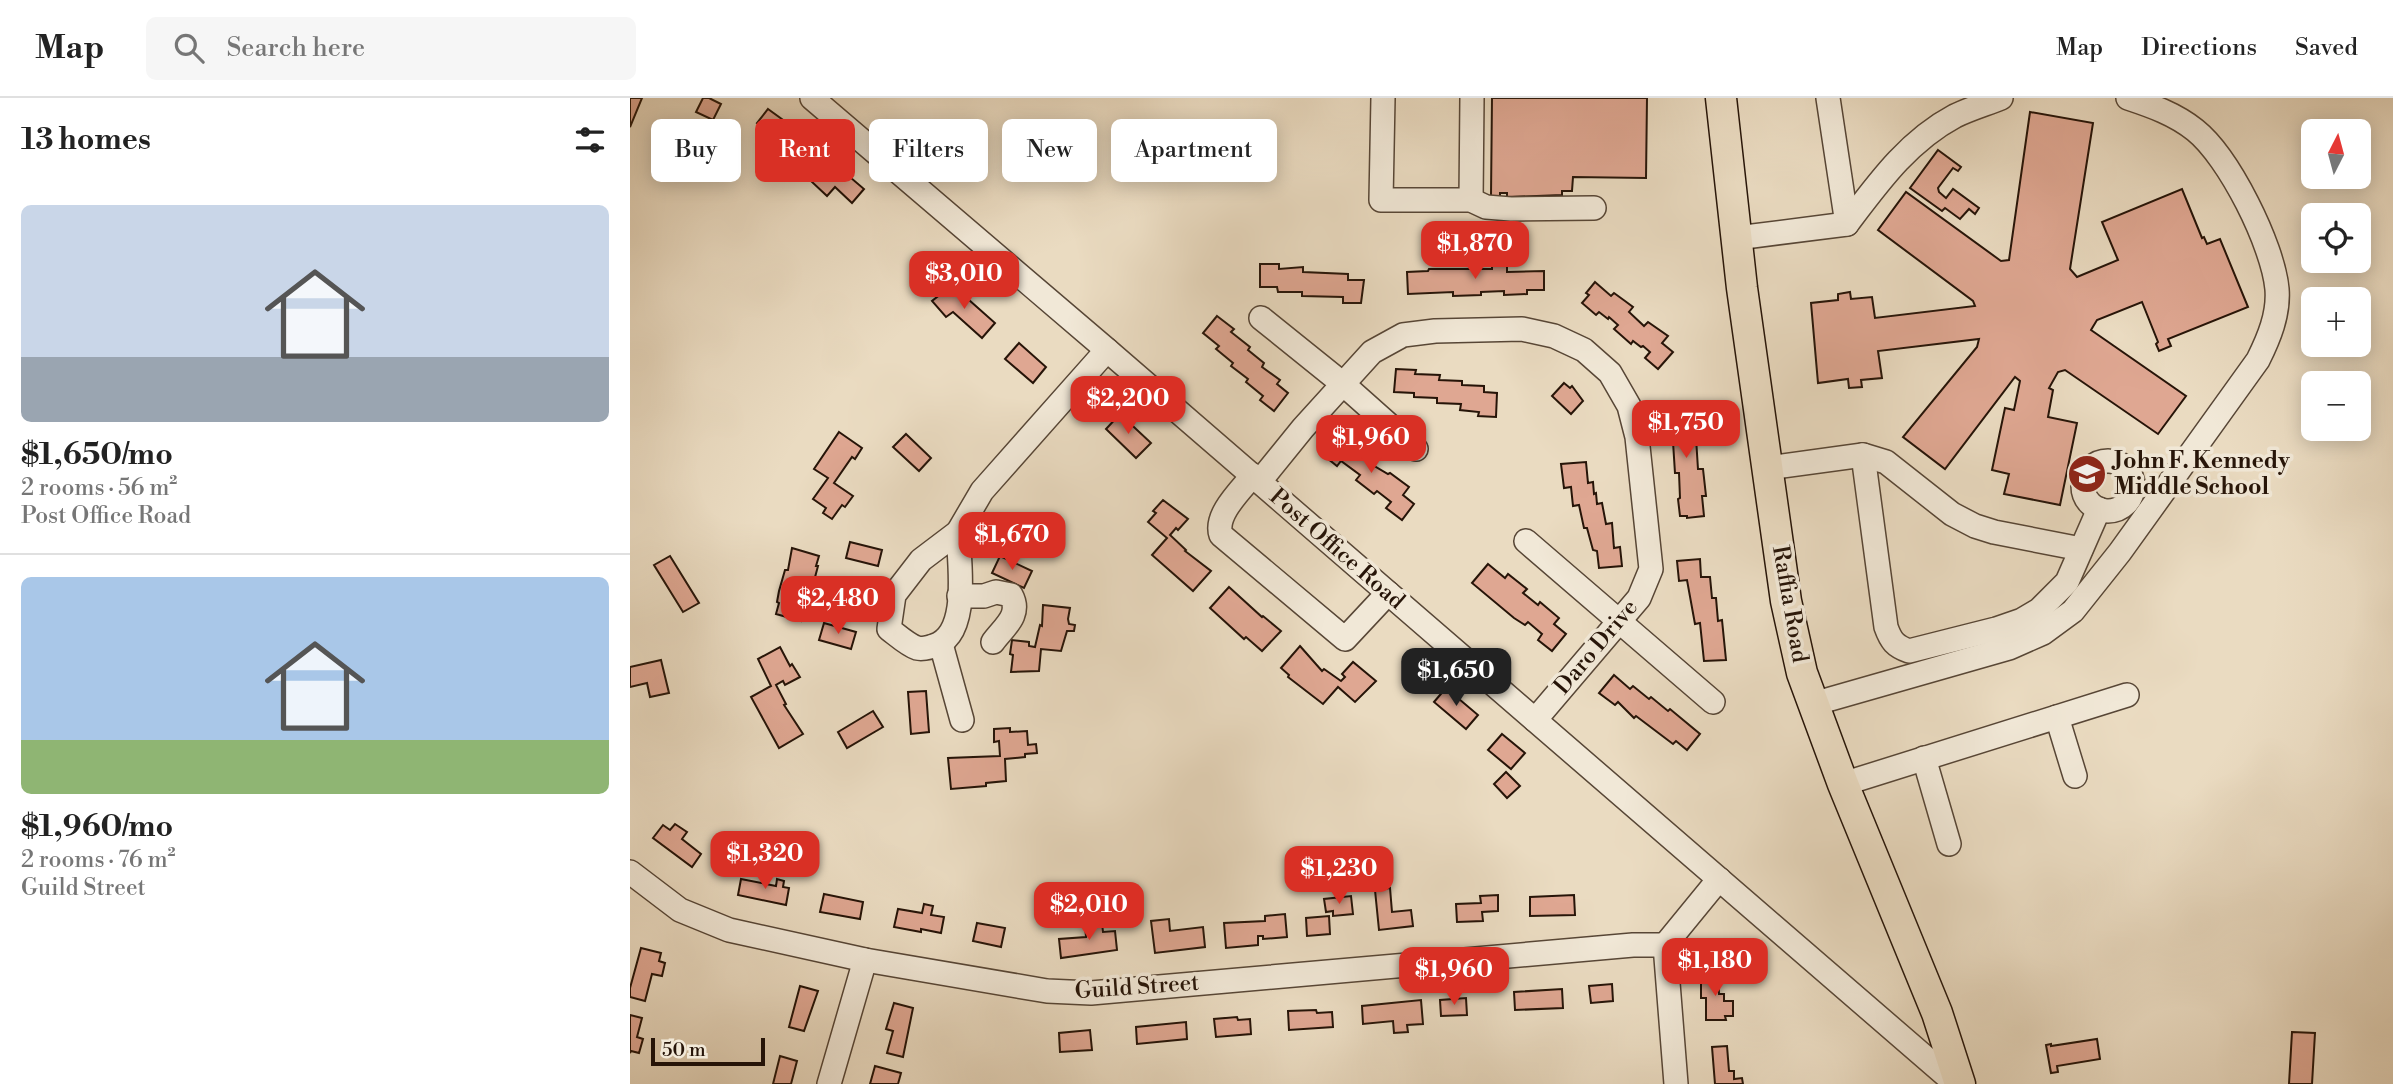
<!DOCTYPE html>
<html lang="en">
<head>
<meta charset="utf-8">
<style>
  :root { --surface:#fff; --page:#f6f6f6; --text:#222; --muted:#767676; --line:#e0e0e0; --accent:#d93025 }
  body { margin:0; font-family:"Libre Bodoni",serif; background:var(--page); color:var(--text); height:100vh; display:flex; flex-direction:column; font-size:26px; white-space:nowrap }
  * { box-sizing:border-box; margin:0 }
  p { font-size:23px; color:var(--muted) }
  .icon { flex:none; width:38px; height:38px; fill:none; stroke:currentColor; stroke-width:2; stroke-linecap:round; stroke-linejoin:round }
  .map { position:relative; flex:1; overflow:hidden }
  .side { display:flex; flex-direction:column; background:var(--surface); width:630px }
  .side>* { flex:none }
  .hud { position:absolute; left:21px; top:21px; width:665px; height:63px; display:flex; gap:14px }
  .needle { width:46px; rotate:6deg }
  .tools { position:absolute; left:1671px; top:21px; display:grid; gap:14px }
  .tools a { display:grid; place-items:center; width:70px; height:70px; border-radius:10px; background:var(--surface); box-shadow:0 4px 18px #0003; font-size:35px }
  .scale { position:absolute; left:21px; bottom:18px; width:114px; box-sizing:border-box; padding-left:7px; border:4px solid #261408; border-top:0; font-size:19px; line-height:24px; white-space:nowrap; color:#261408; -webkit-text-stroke:5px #f1e8d7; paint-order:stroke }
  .price { position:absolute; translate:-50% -60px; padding:0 16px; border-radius:14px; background:var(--accent); color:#fff; font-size:23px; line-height:46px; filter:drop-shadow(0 2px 4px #0008) }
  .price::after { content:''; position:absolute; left:50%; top:42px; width:21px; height:16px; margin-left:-10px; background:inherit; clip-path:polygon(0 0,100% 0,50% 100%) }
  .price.active { background:#222; color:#fff }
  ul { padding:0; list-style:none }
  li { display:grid; align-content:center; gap:14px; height:371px; padding:0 21px }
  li+li { border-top:2px solid var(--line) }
  li span { display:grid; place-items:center; height:217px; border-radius:10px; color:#555 }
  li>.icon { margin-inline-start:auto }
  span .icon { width:126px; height:126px; fill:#fffc; stroke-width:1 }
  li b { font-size:30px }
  h2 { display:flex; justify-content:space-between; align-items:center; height:84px; padding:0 21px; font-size:30px }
  .chip { padding:0 24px; border-radius:10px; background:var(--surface); box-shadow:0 4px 18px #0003; font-size:24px; line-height:63px }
  .chip.active { background:var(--accent); color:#fff }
  header { display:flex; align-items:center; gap:42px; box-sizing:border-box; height:98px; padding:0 35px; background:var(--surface); border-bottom:2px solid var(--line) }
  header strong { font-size:33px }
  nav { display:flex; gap:38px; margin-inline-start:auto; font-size:24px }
  .search { width:490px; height:63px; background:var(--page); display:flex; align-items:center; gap:18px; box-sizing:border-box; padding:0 24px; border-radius:10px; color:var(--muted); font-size:26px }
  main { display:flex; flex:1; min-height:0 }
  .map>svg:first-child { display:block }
</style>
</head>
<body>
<header>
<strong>Map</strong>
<div class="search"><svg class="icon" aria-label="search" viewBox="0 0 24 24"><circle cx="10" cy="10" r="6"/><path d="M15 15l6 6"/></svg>Search here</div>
<nav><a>Map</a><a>Directions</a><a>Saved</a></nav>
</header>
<main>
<section class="side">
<h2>13 homes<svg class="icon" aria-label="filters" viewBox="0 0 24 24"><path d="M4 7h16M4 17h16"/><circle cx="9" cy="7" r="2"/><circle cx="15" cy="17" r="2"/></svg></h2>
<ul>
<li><span style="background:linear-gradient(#c9d6e8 70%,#9aa5b1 0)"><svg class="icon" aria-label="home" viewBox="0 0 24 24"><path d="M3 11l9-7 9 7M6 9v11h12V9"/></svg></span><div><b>$1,650/mo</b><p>2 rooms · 56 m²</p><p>Post Office Road</p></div></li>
<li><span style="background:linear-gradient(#a9c7e8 75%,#8fb573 0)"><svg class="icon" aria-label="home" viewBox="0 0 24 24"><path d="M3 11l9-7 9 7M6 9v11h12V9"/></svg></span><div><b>$1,960/mo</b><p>2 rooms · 76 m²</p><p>Guild Street</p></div></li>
</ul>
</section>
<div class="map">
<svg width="1763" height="986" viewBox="0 0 1763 986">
  <rect width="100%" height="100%" fill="#eadbc1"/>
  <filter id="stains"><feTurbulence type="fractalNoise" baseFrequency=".00286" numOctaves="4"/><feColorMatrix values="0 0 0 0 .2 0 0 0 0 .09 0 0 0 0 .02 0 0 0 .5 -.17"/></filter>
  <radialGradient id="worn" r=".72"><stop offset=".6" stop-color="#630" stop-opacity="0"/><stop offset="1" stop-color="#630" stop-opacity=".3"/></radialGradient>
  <g fill="#dfa792" stroke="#261408" stroke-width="2">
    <path d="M0 0H12L0 29Z"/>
    <path d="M73 0H79L91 6 83 22 66 14Z"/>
    <path d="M862 0H1017L1016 80 943 79 942 93H932V97L877 99V95H870V98H861Z"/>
    <path d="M138 11 160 27 149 41 127 25Z"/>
    <path d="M1400 14 1463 25 1440 171 1447 179 1488 162 1472 124 1552 91 1572 140 1574 139 1577 146 1590 141 1618 209 1538 241 1541 248 1529 253 1526 246 1528 244 1512 204 1467 222 1461 232 1556 298 1528 336 1435 272 1428 274 1419 290 1423 292 1418 319 1447 325 1430 407 1374 396 1379 376 1362 372 1375 310 1384 312 1390 283 1385 279 1315 371 1273 339 1347 249 1349 241 1248 253 1252 280 1231 282 1232 289 1219 290 1218 281 1188 285 1181 205 1208 202V196L1220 194 1221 201 1242 199 1245 220 1345 208 1343 203 1248 132 1276 94 1371 163 1379 162Z"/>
    <path d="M156 48 175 63 164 76 146 62Z"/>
    <path d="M1308 52 1331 69 1328 73 1323 70 1308 90 1309 94 1316 100 1323 91 1349 110 1345 116 1339 111 1330 121 1315 110 1312 113 1280 90Z"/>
    <path d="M200 62 234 91 222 105 205 89 197 98 182 84Z"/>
    <path d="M630 166H649V171L673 169V174L718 176V182H734L731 205H713V199L672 198V194H648L647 189H630Z"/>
    <path d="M862 168H877V174L914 173V192H897V196L874 197V193L851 194V197L823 198V194L778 196 777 174 798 173 799 171H862Z"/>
    <path d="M965 184 981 198 984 195 995 203 1003 209 999 214 1014 228 1018 224 1038 238 1032 245 1043 254 1028 271 1015 260 1020 254 1013 248 1011 249 1003 243 1001 246 984 231 988 227 979 219 978 221 969 214 966 217 952 205 959 197 956 195Z"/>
    <path d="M321 188 335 204 339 202 365 225 352 240 323 214 316 219 302 203Z"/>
    <path d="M587 218 604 231 601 234 620 249 618 252 634 265 632 269 650 282 647 286 658 295 644 313 630 302 633 298 616 284 618 281 601 268 603 265 586 251 589 248 573 235Z"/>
    <path d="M389 245 416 269 403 285 375 261Z"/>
    <path d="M766 271 786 272 785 276 810 277 809 282 832 283V287L854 288V294L867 295 866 319 848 318 849 314 830 312 831 306 807 305V300L784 299V295L764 294Z"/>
    <path d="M934 285 940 290 942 288 953 303 941 316 922 298Z"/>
    <path d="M1059 303 1061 324H1065L1068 371H1073L1076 398H1072L1074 418 1057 420V418H1050L1048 401 1050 400 1049 375H1045L1042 328H1037L1035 306Z"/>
    <path d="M490 316 521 345 506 360 476 331Z"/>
    <path d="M209 334 232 350 225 361 222 359 204 385 223 398 215 409 212 407 202 421 193 415 196 410 183 401 198 380 184 371Z"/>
    <path d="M276 336 301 360 289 373 263 349Z"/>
    <path d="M706 337 723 350 726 345 746 360 741 366 758 376 760 375 779 389 773 397 784 406 772 422 756 410 761 404 747 393 744 396 726 382 730 377 711 363 707 368 692 356Z"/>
    <path d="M956 364 958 385 963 384 964 396 966 395 967 406 972 405 976 426 982 425 984 450 990 449 992 468 969 470 967 453 963 452 957 430H954L949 407 943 408 941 389 934 390 931 366Z"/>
    <path d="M533 402 558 421 548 432 546 430 540 437 556 452 555 453 581 473 563 493 522 457 537 440 518 424 526 415 523 413Z"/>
    <path d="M220 444 252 452 248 468 216 460Z"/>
    <path d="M162 450 189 458 186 468H188L184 483 182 482 179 490 171 523 146 516 149 505 147 504 149 493 155 472H158Z"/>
    <path d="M40 458 69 505 53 514 24 467Z"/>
    <path d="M370 458 402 473 394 490 362 475Z"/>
    <path d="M1070 461 1071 479H1080L1082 500H1086L1088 523 1092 522 1096 562 1074 563 1070 525 1065 526 1057 482 1049 483 1047 463Z"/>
    <path d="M858 466 875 480 878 476 897 491 893 495 908 507 910 504 929 520 924 526 936 536 922 553 908 542 912 536 898 524 895 527 884 520 842 485Z"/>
    <path d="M599 489 632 519 633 518 651 533 632 553 616 539 614 541 580 510Z"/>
    <path d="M413 507 440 510 438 521 439 526 445 527 444 533H437L431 553 411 551 409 573 381 574 383 557 380 556 382 542 399 544V548L405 549 410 527 412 528Z"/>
    <path d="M194 525 226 534 221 551 189 542Z"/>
    <path d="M670 548 692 573 694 571 711 583 715 579 712 576 723 564 746 583 725 604 708 589 693 606 658 579 659 577 651 570Z"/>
    <path d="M150 549 160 568 162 566 170 579 155 587 153 583 146 587 156 606 154 607 173 636 149 650 121 599 141 588 128 561Z"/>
    <path d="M31 562 39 595 20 599 17 585 0 589V569Z"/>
    <path d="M984 577 1000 591 1003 588 1019 601 1021 599 1038 613 1040 611 1070 636 1057 652 1046 643 1043 646 1006 618 1004 620 988 604 985 607 969 595Z"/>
    <path d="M816 590 848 617 836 631 804 604Z"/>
    <path d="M296 593 299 634 281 636 278 594Z"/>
    <path d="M243 613 253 629 217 650 208 634Z"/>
    <path d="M380 630V634L397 633 398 647 406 646 407 655 395 656V659L375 661 376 683 356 685V688L321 691 318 660 370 658 369 643 364 644V631Z"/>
    <path d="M872 636 895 655 881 671 858 652Z"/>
    <path d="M876 674 890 688 877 700 864 686Z"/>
    <path d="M45 726 57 734 52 741 71 756 62 769 23 740 33 727 40 732Z"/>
    <path d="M111 781 146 788 147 781 154 783 153 789 159 790 156 807 108 797Z"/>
    <path d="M760 790 762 814 781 812 783 828 749 832 745 792Z"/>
    <path d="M194 796 233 804 230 821 190 814Z"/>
    <path d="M868 797V813L852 814 853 823 827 824 826 806 851 805 850 798Z"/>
    <path d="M944 797 945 817 900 818V799Z"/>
    <path d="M721 798 723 816 703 818V813L696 814 694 801Z"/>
    <path d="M294 806 303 808 301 817 314 819 311 835 291 831V834L264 829 268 811 292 815Z"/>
    <path d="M655 816 657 839 633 841V838H628V847L596 850 594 825 635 823V818Z"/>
    <path d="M699 818 700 836 677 838 676 820Z"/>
    <path d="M539 821 540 833 573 829 575 849 525 855 521 823Z"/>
    <path d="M347 825 375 830 371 849 343 843Z"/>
    <path d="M472 825 473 834 485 833 487 852 431 860 429 841 456 839 455 827Z"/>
    <path d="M11 850 31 855 29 863 35 865 32 878 22 876 15 903 0 899V890Z"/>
    <path d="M1088 873 1089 896H1094V903H1103V918H1095L1096 922H1076V900H1071V874Z"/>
    <path d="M982 886 983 903 961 905 959 888Z"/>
    <path d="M170 888 188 893 174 933 159 929Z"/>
    <path d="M932 891 933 910 885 912 884 894Z"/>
    <path d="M836 900 837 917 811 918 810 902Z"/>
    <path d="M791 902 793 926 777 927 778 934 764 935 763 923 733 926 732 908Z"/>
    <path d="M264 905 283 910 273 959 257 955 263 933 256 931Z"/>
    <path d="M686 912 687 915 702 914 703 929 659 932 658 913Z"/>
    <path d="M0 917 12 920 7 939 13 941 9 955 1 953 0 955Z"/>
    <path d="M607 919 608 922 620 921 621 936 586 939 584 921Z"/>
    <path d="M556 924 557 941 507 946 506 929Z"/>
    <path d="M460 932 462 952 430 954 429 935Z"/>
    <path d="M1662 934 1685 935 1682 986H1659Z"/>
    <path d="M1467 941 1470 961 1427 968 1428 974 1421 975 1416 947 1421 946V948Z"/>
    <path d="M1097 948 1099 973H1104V981L1112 980 1113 986H1085L1082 949Z"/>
    <path d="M150 958 167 963 161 986H143Z"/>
    <path d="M245 968 271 975 268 986H240Z"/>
  </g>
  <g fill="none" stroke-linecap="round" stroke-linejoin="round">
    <defs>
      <g id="minor">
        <path d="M182 0 477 252 1326 986"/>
        <path d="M753 0 751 102H841L856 109 881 111 964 110"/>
        <path d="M1198 0 1217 126"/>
        <path d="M841 102 842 0"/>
        <path d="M1107 140 1217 126C1248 85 1278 43 1325 18 1339 11 1356 6 1371 0"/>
        <path d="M631 220 713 286 786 351"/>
        <path d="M1233 357 1256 529C1261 543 1265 548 1279 553L1366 531 1392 522 1409 512 1437 484 1469 411"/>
        <circle cx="1478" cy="388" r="25"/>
        <path d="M1138 370 1233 357 1256 364 1322 416 1345 428 1364 434 1451 451"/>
        <path d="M623 377C611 392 584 417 591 437L715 541 758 495"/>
        <path d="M630 383 673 330 742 254 773 237 805 233 892 231 924 238 954 252 980 275 999 308 1007 339 1021 471 1009 500 905 622"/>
        <path d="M328 434C329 465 341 538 303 548 299 550 291 551 287 550 278 547 267 537 259 531L264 497 291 462Z"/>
        <path d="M328 434 352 393 477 252"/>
        <path d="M896 443 1083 604"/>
        <path d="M207 498 260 513"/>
        <path d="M329 498H354L366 494 381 497C392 517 374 529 363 544"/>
        <path d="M311 546 332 622"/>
        <path d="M1183 606 1379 550 1413 535 1443 513 1490 454 1628 262C1639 240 1649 216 1647 191 1643 147 1599 59 1565 32 1545 16 1522 8 1498 0"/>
        <path d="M1427 619 1445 678"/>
        <path d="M1294 660 1319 746"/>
        <path d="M1213 686 1497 597"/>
        <path d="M0 774 50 812 99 832 235 862 417 893 461 895 1003 847H1035"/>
        <path d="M199 986 235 862"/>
        <path d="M1046 986 1035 847 1089 781"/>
      </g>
      <path id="major" d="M1091 0 1112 190 1156 503 1172 575 1213 686 1307 915 1330 986"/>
    </defs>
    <use href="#minor" stroke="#574636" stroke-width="26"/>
    <use href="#major" stroke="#261408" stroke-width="33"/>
    <use href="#minor" stroke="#f1e8d7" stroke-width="23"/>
    <use href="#major" stroke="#eadbc1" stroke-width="30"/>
  </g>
  <defs>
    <symbol id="school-disc" viewBox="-11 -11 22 22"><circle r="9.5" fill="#8f2418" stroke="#f1e8d7"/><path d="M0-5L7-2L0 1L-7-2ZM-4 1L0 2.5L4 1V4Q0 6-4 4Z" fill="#fff"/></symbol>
  </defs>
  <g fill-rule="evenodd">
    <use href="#school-disc" x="1435" y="354" width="44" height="44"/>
  </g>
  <g text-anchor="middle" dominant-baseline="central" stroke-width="7" stroke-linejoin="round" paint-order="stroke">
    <g font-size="23" font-weight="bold" fill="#261408" stroke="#f1e8d7" text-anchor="start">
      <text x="1484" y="363">John F. Kennedy<tspan x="1484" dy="26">Middle School</tspan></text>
    </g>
    <g font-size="23" fill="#261408" stroke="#f1e8d7">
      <text transform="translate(707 451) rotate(41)">Post Office Road</text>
      <text transform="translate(1160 506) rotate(80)">Raffia Road</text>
      <text transform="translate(966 549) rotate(-50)">Daro Drive</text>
      <text transform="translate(507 889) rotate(-4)">Guild Street</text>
    </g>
  </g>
  <rect width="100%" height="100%" filter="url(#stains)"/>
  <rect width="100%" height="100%" fill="url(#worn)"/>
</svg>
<div class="tools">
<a><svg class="needle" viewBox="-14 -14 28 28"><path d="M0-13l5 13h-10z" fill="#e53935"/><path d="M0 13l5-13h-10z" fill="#767676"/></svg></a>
<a><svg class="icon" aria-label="locate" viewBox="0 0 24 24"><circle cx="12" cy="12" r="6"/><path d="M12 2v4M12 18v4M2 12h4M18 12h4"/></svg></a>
<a>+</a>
<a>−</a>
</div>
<div class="scale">50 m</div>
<b class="price" style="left:845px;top:183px">$1,870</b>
<b class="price" style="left:334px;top:213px">$3,010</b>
<b class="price" style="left:498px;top:338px">$2,200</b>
<b class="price" style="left:1056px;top:362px">$1,750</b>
<b class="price" style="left:741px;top:377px">$1,960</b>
<b class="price" style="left:382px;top:474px">$1,670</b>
<b class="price" style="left:208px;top:538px">$2,480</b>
<b class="price active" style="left:826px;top:610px">$1,650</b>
<b class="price" style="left:135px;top:793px">$1,320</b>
<b class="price" style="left:709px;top:808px">$1,230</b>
<b class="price" style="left:459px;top:844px">$2,010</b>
<b class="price" style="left:1085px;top:900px">$1,180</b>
<b class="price" style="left:824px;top:909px">$1,960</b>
<div class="hud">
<a class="chip">Buy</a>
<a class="chip active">Rent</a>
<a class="chip">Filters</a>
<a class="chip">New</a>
<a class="chip">Apartment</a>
</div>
</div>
</main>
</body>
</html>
